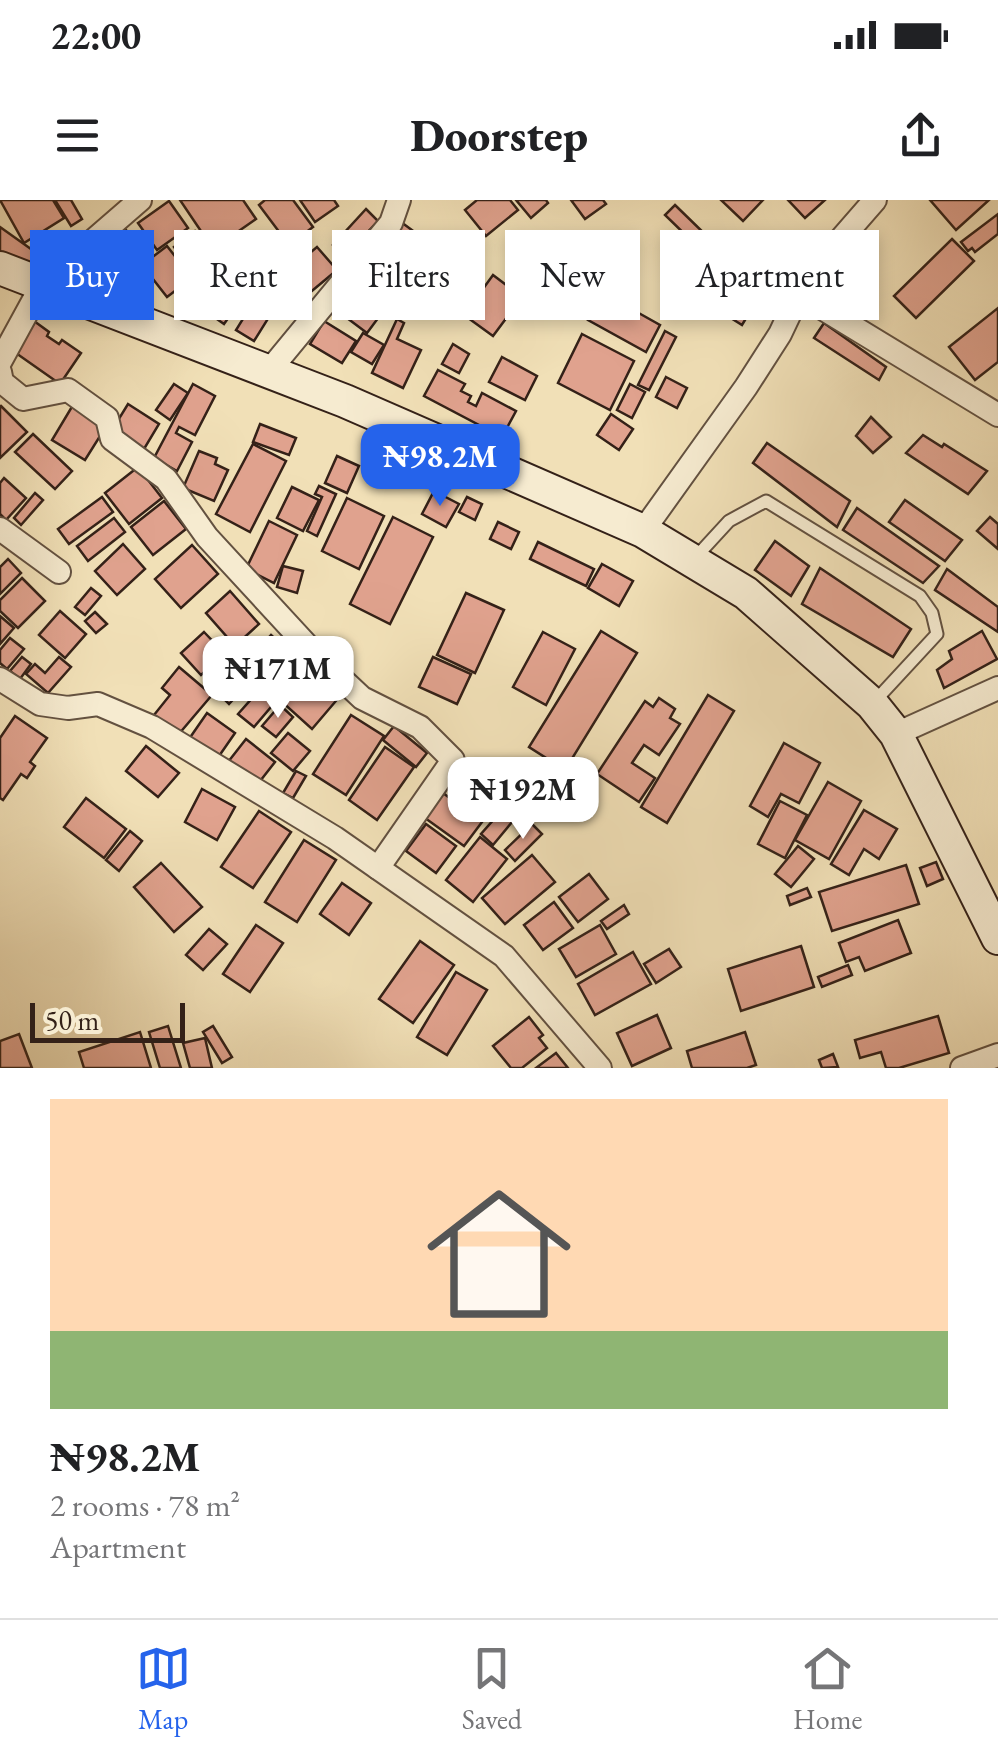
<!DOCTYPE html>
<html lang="en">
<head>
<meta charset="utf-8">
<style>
  :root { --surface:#fff; --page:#f6f6f6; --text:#202124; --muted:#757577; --line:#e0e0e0; --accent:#2563eb }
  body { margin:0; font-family:"EB Garamond",serif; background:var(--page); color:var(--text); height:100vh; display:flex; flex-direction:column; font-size:38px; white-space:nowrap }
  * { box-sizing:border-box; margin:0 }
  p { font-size:32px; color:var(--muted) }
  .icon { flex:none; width:55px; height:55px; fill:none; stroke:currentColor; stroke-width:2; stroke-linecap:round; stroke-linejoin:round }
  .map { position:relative; height:868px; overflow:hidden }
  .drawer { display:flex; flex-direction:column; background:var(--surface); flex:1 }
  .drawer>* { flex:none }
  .guide { position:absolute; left:30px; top:30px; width:940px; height:90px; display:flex; gap:20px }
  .scale { position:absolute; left:30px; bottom:25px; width:155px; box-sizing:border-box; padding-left:10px; border:5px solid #342118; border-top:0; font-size:28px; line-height:35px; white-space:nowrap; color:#342118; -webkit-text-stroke:8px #f6ebd0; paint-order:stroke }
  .price { position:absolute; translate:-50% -85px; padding:0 22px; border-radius:20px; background:#fff; color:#222; font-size:32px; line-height:65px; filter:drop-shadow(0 2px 5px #0008) }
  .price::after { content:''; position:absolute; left:50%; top:60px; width:30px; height:22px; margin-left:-15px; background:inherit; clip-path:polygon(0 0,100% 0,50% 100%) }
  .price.on { background:var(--accent); color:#fff }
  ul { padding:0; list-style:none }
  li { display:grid; align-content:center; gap:20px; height:530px; padding:0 50px }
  li span { display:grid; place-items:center; height:310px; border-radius:0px; color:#555 }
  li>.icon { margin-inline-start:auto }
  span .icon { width:180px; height:180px; fill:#fffc; stroke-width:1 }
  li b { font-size:42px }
  .pill { padding:0 35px; border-radius:0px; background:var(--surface); box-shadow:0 5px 15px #0003; font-size:35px; line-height:90px }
  .pill.on { background:var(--accent); color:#fff }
  .status { display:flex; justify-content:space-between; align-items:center; height:70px; padding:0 50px; background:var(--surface); direction:ltr }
  .status svg { height:28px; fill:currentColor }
  header { display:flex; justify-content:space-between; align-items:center; height:130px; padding:0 50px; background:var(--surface); font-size:45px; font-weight:800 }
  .tab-bar { display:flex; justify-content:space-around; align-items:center; height:140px; border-top:2px solid var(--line); background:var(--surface); font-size:28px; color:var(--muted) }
  .tab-bar a { display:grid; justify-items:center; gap:5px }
  .tab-bar .on { color:var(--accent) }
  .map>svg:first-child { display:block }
</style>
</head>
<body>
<div class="status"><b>22:00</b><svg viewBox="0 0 49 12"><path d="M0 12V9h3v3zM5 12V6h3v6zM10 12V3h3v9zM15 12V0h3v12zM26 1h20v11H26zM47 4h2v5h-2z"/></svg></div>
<header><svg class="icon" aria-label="menu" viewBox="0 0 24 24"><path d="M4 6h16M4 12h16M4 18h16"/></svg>Doorstep<svg class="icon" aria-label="share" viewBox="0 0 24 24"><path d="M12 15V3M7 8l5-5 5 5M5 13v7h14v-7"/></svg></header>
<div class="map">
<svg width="998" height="868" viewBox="0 0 998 868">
  <rect width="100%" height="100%" fill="#f1e0b7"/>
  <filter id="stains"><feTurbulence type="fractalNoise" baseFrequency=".002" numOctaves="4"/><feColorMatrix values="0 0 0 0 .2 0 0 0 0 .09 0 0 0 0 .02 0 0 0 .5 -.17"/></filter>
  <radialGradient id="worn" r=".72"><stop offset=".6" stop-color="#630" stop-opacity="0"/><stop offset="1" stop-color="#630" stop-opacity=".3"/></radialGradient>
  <g fill="#e0a28e" stroke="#342118" stroke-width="2.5">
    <path d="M0 0H53L64 18 24 43Z"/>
    <path d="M55 0H71L82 19 71 26Z"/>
    <path d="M180 0H243L256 19 213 49Z"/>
    <path d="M265 0H293L313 27 289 45 259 5Z"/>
    <path d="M300 0H334L338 6 315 22Z"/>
    <path d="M477 0H510L518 10 486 36 465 10Z"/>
    <path d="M516 0H546L548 3 531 18Z"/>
    <path d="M571 0H603L606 4 585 19Z"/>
    <path d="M721 0H763L743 21Z"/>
    <path d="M788 0H825L805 18Z"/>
    <path d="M930 0H989L956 30Z"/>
    <path d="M169 1 188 28 157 50 138 23Z"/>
    <path d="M675 5 710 39 700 49 665 15Z"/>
    <path d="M366 9 378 21 345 56 333 45Z"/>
    <path d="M998 14V34L975 52 972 48 968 51 961 42Z"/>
    <path d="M401 22 420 36 389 78 370 64Z"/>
    <path d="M0 27 45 59 34 75 0 52Z"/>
    <path d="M126 30 137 42 124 53 137 68 117 86 93 58Z"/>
    <path d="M195 31 209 49 188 65 174 47Z"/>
    <path d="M952 39 974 61 916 118 894 96Z"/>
    <path d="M466 41 477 54 464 64 453 51Z"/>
    <path d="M167 46 192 78 167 97 142 65Z"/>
    <path d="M317 47 337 70 295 105 275 82Z"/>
    <path d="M218 50 224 58 195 80 189 72Z"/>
    <path d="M218 68 248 90 224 124 194 103Z"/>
    <path d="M362 74 393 98 367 133 335 109Z"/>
    <path d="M493 75 522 97 493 136 464 115Z"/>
    <path d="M728 79 759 97 742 125 712 106Z"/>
    <path d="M603 93 660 125 646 152 588 120Z"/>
    <path d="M256 98 274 109 254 141 236 130Z"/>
    <path d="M998 108V162L975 180 949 147Z"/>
    <path d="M397 119 404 123 397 139 421 150 403 188 372 173Z"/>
    <path d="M34 121 49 132 47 136 59 144 62 140 81 153 60 184 13 151Z"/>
    <path d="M324 121 356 141 342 163 310 144Z"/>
    <path d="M824 123 886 167 879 180 814 138Z"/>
    <path d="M665 131 676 137 649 190 638 185Z"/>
    <path d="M363 133 384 145 372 164 351 152Z"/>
    <path d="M582 134 634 161 610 210 558 183Z"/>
    <path d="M453 144 469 154 459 173 442 164Z"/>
    <path d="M502 157 537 176 525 200 489 182Z"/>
    <path d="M438 170 465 184 461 191 471 196 468 202 476 206 482 193 516 211 502 237 424 196Z"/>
    <path d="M666 177 687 188 677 208 656 197Z"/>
    <path d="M174 184 188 193 170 220 156 210Z"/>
    <path d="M193 184 215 196 195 235 179 227 176 233 192 242 177 271 154 258Z"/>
    <path d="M630 184 645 192 632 218 617 210Z"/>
    <path d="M128 204 159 224 144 249 112 230Z"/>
    <path d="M73 205 107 225 85 260 52 240Z"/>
    <path d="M1 206 27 232 0 258V207Z"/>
    <path d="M611 214 633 229 619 250 597 235Z"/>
    <path d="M871 217 891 237 873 253 856 236Z"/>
    <path d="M260 224 296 238 289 255 253 242Z"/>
    <path d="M33 234 72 271 55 289 15 252Z"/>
    <path d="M923 235 942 247 944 244 987 271 968 294 906 253Z"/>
    <path d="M767 243 850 301 837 327 753 263Z"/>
    <path d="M253 244 286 261 250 332 216 314Z"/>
    <path d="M199 251 217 258 215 264 228 270 214 301 183 288Z"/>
    <path d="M337 256 359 266 347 293 325 283Z"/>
    <path d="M138 267 162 298 129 324 105 293Z"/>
    <path d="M4 278 26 298 6 320 0 314V283Z"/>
    <path d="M319 286 336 294 317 336 307 331 322 297 315 294Z"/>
    <path d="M292 287 319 300 303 331 277 318Z"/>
    <path d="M434 291 459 304 446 327 422 314Z"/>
    <path d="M35 293 43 300 21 325 14 318Z"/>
    <path d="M102 297 113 312 69 344 58 329Z"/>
    <path d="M467 297 482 304 475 320 459 312Z"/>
    <path d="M347 298 384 316 359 369 322 351Z"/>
    <path d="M905 300 962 340 945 361 889 322Z"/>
    <path d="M164 301 186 329 153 355 131 327Z"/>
    <path d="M857 308 939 366 923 383 843 330Z"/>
    <path d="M393 317 433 337 390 424 350 404Z"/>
    <path d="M990 317 998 324V349L977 331Z"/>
    <path d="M114 318 125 332 88 361 77 346Z"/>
    <path d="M269 321 297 335 274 383 246 369Z"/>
    <path d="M498 322 519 332 511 349 490 339Z"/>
    <path d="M775 341 809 366 791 396 755 370Z"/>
    <path d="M538 342 594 369 586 386 530 359Z"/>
    <path d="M123 344 145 369 117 395 95 371Z"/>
    <path d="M192 345 218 374 181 408 155 379Z"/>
    <path d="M8 359 21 373 0 394V367Z"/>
    <path d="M602 364 633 381 619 406 588 388Z"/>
    <path d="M283 366 303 371 297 393 277 387Z"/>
    <path d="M820 368 911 429 893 457 802 404Z"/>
    <path d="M947 369 998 407V432L935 390Z"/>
    <path d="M22 378 45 401 18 428 0 411V400Z"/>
    <path d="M91 388 101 396 85 415 75 407Z"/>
    <path d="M230 391 259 424 235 446 206 413Z"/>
    <path d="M466 393 504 410 475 473 437 455Z"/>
    <path d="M60 411 86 434 65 458 39 435Z"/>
    <path d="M95 412 107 424 96 433 85 421Z"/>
    <path d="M0 416 14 428 0 444Z"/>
    <path d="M601 431 637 453 565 570 529 547Z"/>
    <path d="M982 431 997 459 944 488 937 470 952 459 949 451Z"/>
    <path d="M204 432 225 454 201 475 181 453Z"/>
    <path d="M543 432 575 449 546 505 513 487Z"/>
    <path d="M271 435 299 461 276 486 248 460Z"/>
    <path d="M10 438 24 449 7 469 0 463V450Z"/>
    <path d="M233 452 245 464 217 493 209 485 223 471 219 467Z"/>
    <path d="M22 457 31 464 20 479 10 471Z"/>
    <path d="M59 457 71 467 48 493 26 474 35 464 45 473Z"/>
    <path d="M433 457 471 474 457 504 419 487Z"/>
    <path d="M179 467 212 495 178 535 154 515 170 495 162 488Z"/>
    <path d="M310 468 341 495 312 529 281 501Z"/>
    <path d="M243 470 253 478 229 504 220 495Z"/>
    <path d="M262 487 277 500 254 527 238 514Z"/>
    <path d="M708 495 734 511 667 623 641 607Z"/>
    <path d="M659 498 675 509 670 518 680 524 659 555 644 545 632 563 655 578 639 602 597 574 645 501 653 507Z"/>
    <path d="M280 505 293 517 276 537 262 526Z"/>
    <path d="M207 513 235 533 217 559 189 539Z"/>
    <path d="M351 515 384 536 346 595 313 574Z"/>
    <path d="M15 516 47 538 30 562 35 566 27 578 21 574 3 600 0 598V538Z"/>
    <path d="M394 526 427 553 416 567 383 540Z"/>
    <path d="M288 533 310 551 293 571 271 553Z"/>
    <path d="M246 539 275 562 257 585 228 562Z"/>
    <path d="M784 543 820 563 799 603 781 594 768 617 750 606Z"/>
    <path d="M146 546 179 573 158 597 126 571Z"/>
    <path d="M385 547 414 567 377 620 349 600Z"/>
    <path d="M474 564 507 592 486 618 453 590Z"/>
    <path d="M296 571 306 576 293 598 283 593Z"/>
    <path d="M828 582 861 601 829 659 795 640Z"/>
    <path d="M202 589 235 607 217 640 185 622Z"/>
    <path d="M443 593 482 622 464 646 425 618Z"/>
    <path d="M86 598 126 629 104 658 64 627Z"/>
    <path d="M511 600 522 610 493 645 481 634Z"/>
    <path d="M780 601 807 615 785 658 758 644Z"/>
    <path d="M864 610 897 629 879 659 864 649 849 675 831 664Z"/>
    <path d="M259 611 291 632 253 688 221 667Z"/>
    <path d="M426 624 456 646 436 673 406 651Z"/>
    <path d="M532 624 542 634 515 661 505 650Z"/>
    <path d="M130 631 142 641 119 671 106 660Z"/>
    <path d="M480 637 507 659 473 702 446 680Z"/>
    <path d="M304 640 336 660 297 722 265 702Z"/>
    <path d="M798 646 814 659 791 687 775 674Z"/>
    <path d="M532 655 555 682 505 724 482 698Z"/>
    <path d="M936 662 943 679 927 686 920 668Z"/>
    <path d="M161 663 202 707 174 732 134 687Z"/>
    <path d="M906 665 919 704 832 731 819 692Z"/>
    <path d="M589 674 608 699 578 722 559 697Z"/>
    <path d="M342 683 371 703 349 735 320 714Z"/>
    <path d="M807 688 811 697 790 705 787 696Z"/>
    <path d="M554 702 573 728 543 750 524 725Z"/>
    <path d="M624 705 629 714 607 729 601 721Z"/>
    <path d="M898 720 911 753 865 771 859 757 846 762 839 743Z"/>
    <path d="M256 725 283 743 250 792 223 774Z"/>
    <path d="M600 725 616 754 576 777 559 749Z"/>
    <path d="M209 729 227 744 203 770 186 755Z"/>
    <path d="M420 741 454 765 413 823 379 799Z"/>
    <path d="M801 746 814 787 741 811 728 769Z"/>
    <path d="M669 749 681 767 656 783 644 764Z"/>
    <path d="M633 752 651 784 595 815 578 784Z"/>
    <path d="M848 765 852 775 822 787 818 777Z"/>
    <path d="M456 772 487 790 447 855 417 837Z"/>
    <path d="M657 815 671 848 632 866 617 833Z"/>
    <path d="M938 816 949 853 899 868H886L881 852 860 858 855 840Z"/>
    <path d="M529 817 543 835 539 838 547 848 522 868H511L493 846Z"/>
    <path d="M168 826 181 868H160L149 832Z"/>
    <path d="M213 826 232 857 222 863 203 832Z"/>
    <path d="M140 832 151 868H84L79 852Z"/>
    <path d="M745 832 756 865 747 868H692L687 851Z"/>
    <path d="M19 834 32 868H0V841Z"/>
    <path d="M205 838 212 868H190L183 843Z"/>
    <path d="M556 853 568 868H536Z"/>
    <path d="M833 854 838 867 822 868 819 860Z"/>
  </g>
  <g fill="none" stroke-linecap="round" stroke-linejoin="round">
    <defs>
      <path id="lane" d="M695 358 729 321 766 301 920 396 932 413 937 434 875 501"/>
      <g id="street">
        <path d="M799 94 998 215"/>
        <path d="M0 162 42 85 140 0"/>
        <path d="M269 171 391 23 399 0"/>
        <path d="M0 172 2 182 23 199 68 190 107 218 112 239 166 279 207 337 314 453 362 498 420 527 453 560 378 668"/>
        <path d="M0 329 59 372"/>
        <path d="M643 331 746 187 780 134 799 94 828 54 875 0"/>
        <path d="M0 479 40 504 68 508 98 504 152 527 335 638 504 756 600 868"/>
        <path d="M896 534 998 488"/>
        <path d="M962 868 998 855"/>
      </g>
      <path id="secondary" d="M0 68 345 201 643 331 746 393 872 504 896 534 998 738"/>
    </defs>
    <use href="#lane" stroke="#635140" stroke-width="15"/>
    <use href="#street" stroke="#635140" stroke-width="26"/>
    <use href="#secondary" stroke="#342118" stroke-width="36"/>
    <use href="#lane" stroke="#f6ebd0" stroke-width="11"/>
    <use href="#street" stroke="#f6ebd0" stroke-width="22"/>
    <use href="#secondary" stroke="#f6ebd0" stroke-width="32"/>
  </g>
  <rect width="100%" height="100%" filter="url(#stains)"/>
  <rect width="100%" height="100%" fill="url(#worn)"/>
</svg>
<div class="scale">50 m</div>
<b class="price on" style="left:440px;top:309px">₦98.2M</b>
<b class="price" style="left:278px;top:521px">₦171M</b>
<b class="price" style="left:523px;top:642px">₦192M</b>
<div class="guide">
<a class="pill on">Buy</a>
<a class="pill">Rent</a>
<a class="pill">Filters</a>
<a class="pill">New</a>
<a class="pill">Apartment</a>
</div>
</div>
<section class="drawer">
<ul>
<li><span style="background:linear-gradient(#ffd9b3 75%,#8fb573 0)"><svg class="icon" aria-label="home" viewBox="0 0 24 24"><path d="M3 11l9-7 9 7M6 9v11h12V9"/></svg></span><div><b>₦98.2M</b><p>2 rooms · 78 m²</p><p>Apartment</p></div></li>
</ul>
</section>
<nav class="tab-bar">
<a class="on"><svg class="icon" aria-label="map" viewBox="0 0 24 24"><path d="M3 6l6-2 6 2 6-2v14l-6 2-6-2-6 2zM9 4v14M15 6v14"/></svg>Map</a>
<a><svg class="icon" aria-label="saved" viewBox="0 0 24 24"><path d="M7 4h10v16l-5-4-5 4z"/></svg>Saved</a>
<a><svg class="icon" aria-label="home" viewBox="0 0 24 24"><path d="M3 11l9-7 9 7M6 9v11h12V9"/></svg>Home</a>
</nav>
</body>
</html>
